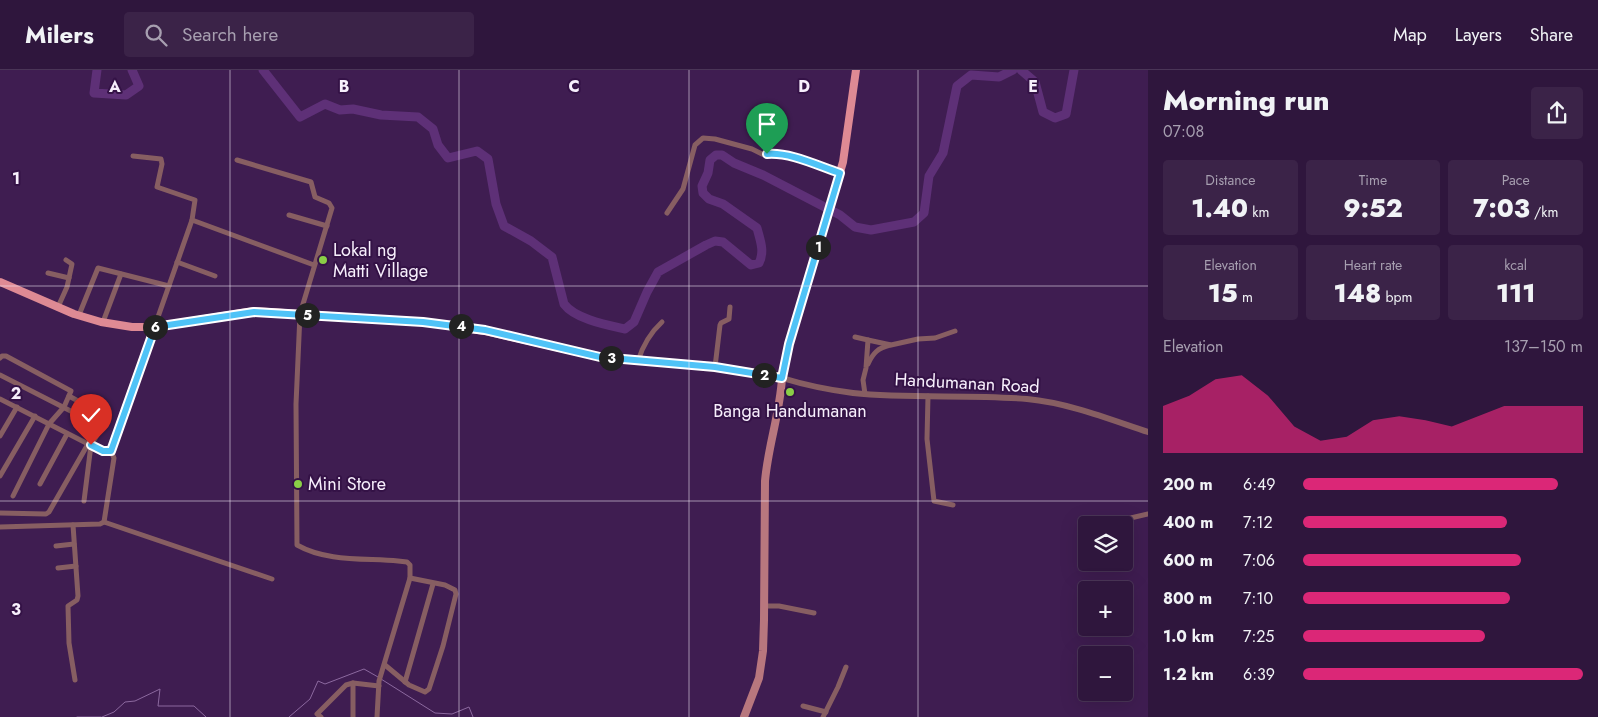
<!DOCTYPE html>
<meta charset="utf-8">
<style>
:root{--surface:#2f163d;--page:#3b2348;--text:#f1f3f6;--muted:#a79fb0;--line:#4a3557;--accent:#db2777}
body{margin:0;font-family:Jost,sans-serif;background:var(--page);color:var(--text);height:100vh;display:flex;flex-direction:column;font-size:19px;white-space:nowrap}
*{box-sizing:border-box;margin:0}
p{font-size:16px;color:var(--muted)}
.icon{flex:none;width:28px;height:28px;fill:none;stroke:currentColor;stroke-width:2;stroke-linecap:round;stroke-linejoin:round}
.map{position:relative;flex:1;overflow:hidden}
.sheet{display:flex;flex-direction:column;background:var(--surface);width:450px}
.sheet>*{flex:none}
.fabs{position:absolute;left:1078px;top:446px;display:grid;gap:10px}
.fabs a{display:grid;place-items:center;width:55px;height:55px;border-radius:5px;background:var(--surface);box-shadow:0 5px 20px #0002,0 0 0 1px var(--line);font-size:25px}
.pin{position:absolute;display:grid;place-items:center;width:42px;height:42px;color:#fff;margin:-51px -21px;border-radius:50% 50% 50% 0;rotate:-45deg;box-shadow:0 0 5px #0007}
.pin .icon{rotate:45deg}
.km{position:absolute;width:25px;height:25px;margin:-12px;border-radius:50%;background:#222;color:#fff;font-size:14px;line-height:25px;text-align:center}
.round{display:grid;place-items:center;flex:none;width:52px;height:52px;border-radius:5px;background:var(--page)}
.summary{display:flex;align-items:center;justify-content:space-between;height:85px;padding:0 15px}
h1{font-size:28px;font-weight:800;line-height:38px}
.metrics{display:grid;grid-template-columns:repeat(3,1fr);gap:8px;height:85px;padding:5px 15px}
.metrics div{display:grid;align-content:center;border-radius:5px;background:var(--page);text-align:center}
.metrics b{font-size:25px;font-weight:800}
.metrics small{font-size:14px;font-weight:400}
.metrics p{font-size:14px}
.chart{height:140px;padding:10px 15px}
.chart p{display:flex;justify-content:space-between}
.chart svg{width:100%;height:90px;margin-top:5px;fill:var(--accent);opacity:.7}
ul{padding:0 15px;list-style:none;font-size:16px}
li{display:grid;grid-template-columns:80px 60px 1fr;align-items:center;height:38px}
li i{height:12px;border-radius:6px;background:var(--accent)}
header{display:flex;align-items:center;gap:30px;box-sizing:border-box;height:70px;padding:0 25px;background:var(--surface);border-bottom:1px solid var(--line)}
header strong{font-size:24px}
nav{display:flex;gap:28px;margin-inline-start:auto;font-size:18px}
.search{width:350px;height:45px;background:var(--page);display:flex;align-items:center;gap:12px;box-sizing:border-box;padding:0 18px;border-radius:5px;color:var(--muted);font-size:19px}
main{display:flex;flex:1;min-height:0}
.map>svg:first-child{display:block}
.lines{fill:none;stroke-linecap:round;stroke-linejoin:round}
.stream{stroke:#8c699f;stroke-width:1}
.river{stroke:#5e3077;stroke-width:9}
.minor{stroke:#875e62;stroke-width:5}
.tertiary{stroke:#875e62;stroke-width:6}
.secondary{stroke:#b8777e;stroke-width:8}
.primary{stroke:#de8a94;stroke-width:8}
.route-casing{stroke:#fff;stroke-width:10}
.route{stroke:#4fc3f7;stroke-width:6}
.grid{fill:none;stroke:#f7effc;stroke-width:1;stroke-opacity:0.55}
.poi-dot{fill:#8ace47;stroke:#341246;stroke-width:2}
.labels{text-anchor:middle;stroke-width:4;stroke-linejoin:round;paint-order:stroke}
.poi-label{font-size:18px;fill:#f7effc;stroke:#341246;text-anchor:start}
.street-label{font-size:18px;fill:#f7effc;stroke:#341246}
.grid-label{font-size:16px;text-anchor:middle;font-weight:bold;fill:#f7effc;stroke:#341246;stroke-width:4;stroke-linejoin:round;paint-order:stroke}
</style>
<header>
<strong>Milers</strong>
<div class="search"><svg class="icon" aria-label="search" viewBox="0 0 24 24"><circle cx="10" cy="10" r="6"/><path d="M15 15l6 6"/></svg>Search here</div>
<nav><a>Map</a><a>Layers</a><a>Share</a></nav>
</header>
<main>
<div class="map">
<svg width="1148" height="647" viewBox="0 0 1148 647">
<rect width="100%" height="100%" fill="#3f1d51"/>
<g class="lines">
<g class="stream">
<polyline points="381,609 435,643 452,644 469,637 473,647"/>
<polyline points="77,647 101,647"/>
<polyline points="102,647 114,642 125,632 135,631 160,619 158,636 194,636 206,647"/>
<polyline points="289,647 310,629 318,611 325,614 364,599 378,607"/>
</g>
<g class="river">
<polyline points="97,0 94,23 126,25 139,16 132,0"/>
<path d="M263 0 300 47 325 34 340 40 353 39 381 45 418 47 433 59 438 75 448 88 477 81 488 89 496 134 504 156 531 171 552 187 564 234C575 249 607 255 625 259L634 252 647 222 658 202 706 175 715 171 723 172 751 195 759 193C765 181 760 170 757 158L723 134 709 129 703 123 702 116 708 103 710 90 716 85H722L734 93 763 105 840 145 855 157 871 160 914 152 924 143 929 106 943 83 957 16 971 5 999 7 1013 0"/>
<polyline points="1021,0 1035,12 1043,42 1055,48 1066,44 1074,0"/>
</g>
<g class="minor">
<path d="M237 90 311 112 315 127 329 133 332 138 300 244 296 334 297 475C327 492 365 488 398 491L407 492 410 495V508L379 611 377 647"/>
<polyline points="667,143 683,119 695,75 703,68 715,69 752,79 762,84 777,83 793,86 840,103"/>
<polyline points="289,145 327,156"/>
<polyline points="192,150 314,195"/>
<polyline points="177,192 215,206"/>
<polyline points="48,203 69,208"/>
<polyline points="58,237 67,217 72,194 66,190"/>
<polyline points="79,245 98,198 169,216"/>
<polyline points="103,252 121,204"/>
<polyline points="855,267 868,270"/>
<polyline points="0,288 2,286 6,286 71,321 64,337 49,354 13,426"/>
<path d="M638 291C643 275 650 263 662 252"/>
<path d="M868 294C873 283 878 278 890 275"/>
<polyline points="715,297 720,255 721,253 729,249 730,237"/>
<polyline points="0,305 102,357"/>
<polyline points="865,324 863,310 866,298 868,270 891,275 918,269 935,268 955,261"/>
<polyline points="69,326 105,346 102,357 91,375 84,431"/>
<polyline points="928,326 927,369 934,431 953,435"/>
<polyline points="0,329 96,378 103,381 111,381 192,150 195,130 157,117 162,94 161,89 133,86"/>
<polyline points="0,366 17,337"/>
<polyline points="0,406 35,346"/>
<polyline points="40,414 67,364"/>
<polyline points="0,443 46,444 49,442 88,374"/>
<polyline points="1122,450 1148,444"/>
<polyline points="104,452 114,388 111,381"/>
<polyline points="73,455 78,526 77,530 68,536 69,573 75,610"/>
<polyline points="0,457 100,454 104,452 272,509"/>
<polyline points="56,476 74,474"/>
<polyline points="58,498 76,496"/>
<polyline points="765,536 779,536 814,543"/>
<polyline points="385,595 409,615 425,622 429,619 443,576 456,524 455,520 445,515 410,508"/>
<polyline points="405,612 433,514"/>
<polyline points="803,636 826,642"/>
<polyline points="321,647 317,644 346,615 353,613 379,616"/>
<polyline points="353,647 353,613"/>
<polyline points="823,647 838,617 846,597"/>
</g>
<path class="tertiary" d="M782 308C805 315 829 320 853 323 911 329 969 324 1027 329 1069 333 1109 349 1148 362"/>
<path class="secondary" d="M744 647 759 608 763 581 764 550 765 411C768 376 780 343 782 308"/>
<polyline class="primary" points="0,212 74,244 101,252 132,257 155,257 254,241 423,252 485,261 600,287 715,297 782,308 789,274 843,92 856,0"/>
</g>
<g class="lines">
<g class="route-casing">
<path id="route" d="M91 375 103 381H111L155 257 254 242 423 252 485 260 600 287 715 297 782 308 789 274 840 103C818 96 791 82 767 84"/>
</g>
<use href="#route" class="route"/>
</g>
<path class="grid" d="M230 0V647M459 0V647M689 0V647M918 0V647M0 216H1148M0 431H1148"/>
<g class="poi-dot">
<circle cx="323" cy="190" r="5"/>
<circle cx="790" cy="322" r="5"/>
<circle cx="298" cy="414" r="5"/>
</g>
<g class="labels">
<g class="poi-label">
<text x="333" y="186">Lokal ng<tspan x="333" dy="21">Matti Village</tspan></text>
<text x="790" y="347" text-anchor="middle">Banga Handumanan</text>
<text x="308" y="420">Mini Store</text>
</g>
<g class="street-label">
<text transform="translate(967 313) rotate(3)" y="6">Handumanan Road</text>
</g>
</g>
<g class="grid-label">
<text x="115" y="22">A</text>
<text x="344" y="22">B</text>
<text x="574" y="22">C</text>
<text x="804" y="22">D</text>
<text x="1033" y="22">E</text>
<text x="16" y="114">1</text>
<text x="16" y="329">2</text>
<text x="16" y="545">3</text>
</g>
</svg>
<div class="fabs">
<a><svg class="icon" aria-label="layers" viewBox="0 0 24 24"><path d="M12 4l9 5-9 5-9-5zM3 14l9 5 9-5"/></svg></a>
<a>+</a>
<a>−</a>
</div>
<div class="pin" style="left:767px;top:84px;background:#1e9e55"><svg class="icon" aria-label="arrive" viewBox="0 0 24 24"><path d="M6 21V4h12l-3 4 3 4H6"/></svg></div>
<div class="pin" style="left:91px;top:375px;background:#d93025"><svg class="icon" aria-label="check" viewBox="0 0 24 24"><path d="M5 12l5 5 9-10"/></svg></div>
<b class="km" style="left:818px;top:177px">1</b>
<b class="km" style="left:764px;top:305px">2</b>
<b class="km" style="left:611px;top:288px">3</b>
<b class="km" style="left:461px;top:256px">4</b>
<b class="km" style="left:307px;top:245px">5</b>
<b class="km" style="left:155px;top:257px">6</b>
</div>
<section class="sheet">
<div class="summary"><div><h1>Morning run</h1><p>07:08</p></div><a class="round"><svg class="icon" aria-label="share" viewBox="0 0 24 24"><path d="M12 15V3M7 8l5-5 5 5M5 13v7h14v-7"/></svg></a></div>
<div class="metrics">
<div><p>Distance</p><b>1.40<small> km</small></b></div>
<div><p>Time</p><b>9:52</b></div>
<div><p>Pace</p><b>7:03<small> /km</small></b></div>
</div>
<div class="metrics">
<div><p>Elevation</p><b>15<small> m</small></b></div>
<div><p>Heart rate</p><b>148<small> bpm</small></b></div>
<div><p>kcal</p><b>111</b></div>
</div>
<div class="chart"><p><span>Elevation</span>137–150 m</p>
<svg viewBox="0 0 160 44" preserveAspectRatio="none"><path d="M0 44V21L10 16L20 8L30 6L40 16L50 31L60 38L70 36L80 28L90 26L100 28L110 31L120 26L130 21L140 21L150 21L160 21V44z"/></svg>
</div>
<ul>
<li><b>200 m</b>6:49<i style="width:91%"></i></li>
<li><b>400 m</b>7:12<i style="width:73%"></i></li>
<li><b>600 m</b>7:06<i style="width:78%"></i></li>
<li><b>800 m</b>7:10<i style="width:74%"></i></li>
<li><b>1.0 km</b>7:25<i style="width:65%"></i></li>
<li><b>1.2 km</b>6:39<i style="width:100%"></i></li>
</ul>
</section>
</main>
